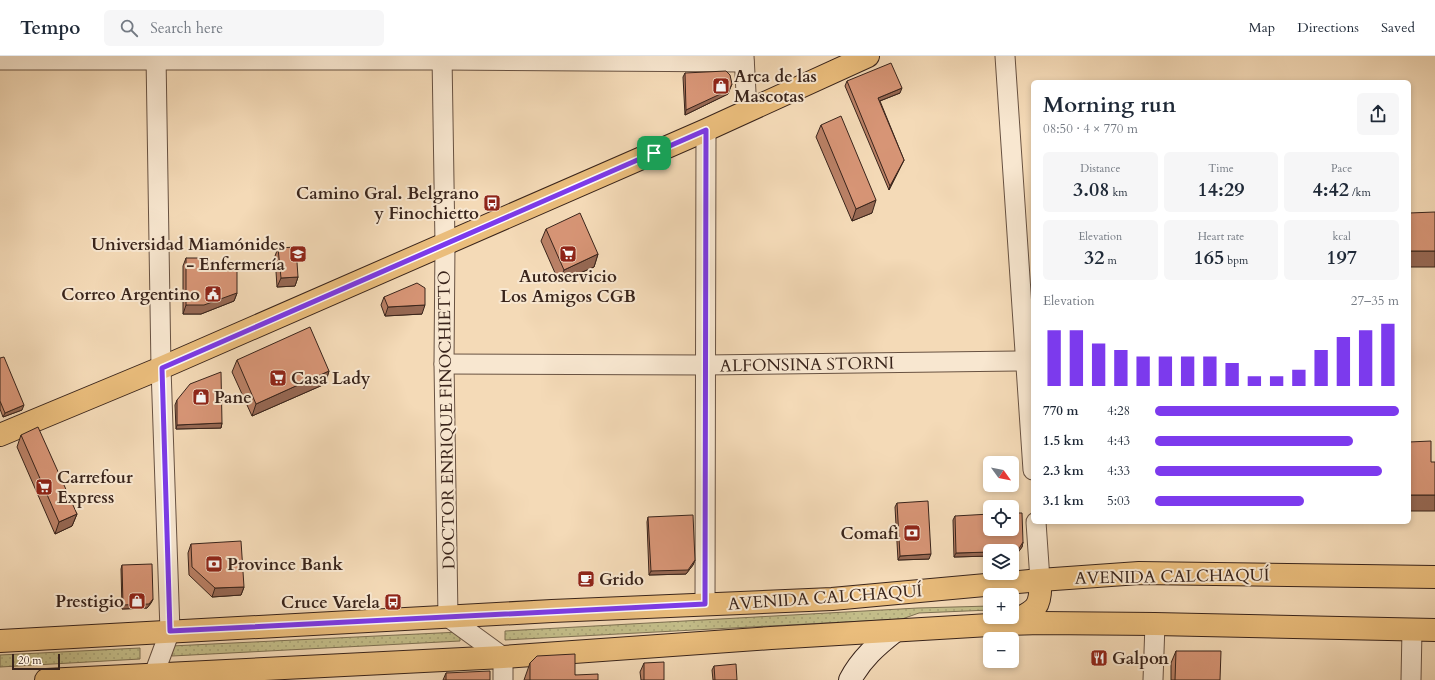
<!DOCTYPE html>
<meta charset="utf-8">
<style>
:root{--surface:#fff;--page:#f6f6f7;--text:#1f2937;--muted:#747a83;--line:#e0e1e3;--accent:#7c3aed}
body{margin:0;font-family:Cardo,serif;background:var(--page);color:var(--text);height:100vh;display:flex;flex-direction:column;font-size:15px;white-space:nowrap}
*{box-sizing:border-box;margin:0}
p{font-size:13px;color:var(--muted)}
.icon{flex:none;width:22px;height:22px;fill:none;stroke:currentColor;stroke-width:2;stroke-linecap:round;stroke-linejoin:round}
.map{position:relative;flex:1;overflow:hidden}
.sheet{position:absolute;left:1031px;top:24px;width:380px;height:444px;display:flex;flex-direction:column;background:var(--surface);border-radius:6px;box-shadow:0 2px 6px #0003}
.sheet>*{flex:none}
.needle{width:26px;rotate:123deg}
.controls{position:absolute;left:983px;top:400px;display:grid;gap:8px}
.controls a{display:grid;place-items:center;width:36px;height:36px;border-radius:6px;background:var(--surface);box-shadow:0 2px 6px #0003;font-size:20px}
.scale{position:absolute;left:12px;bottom:10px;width:48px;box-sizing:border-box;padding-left:4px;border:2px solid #39241b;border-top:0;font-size:11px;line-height:14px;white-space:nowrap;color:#39241b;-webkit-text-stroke:3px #f8e7d0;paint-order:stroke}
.pin{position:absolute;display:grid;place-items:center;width:34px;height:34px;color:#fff;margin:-17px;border-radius:8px;box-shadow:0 2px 6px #0006}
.round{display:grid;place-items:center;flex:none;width:42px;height:42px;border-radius:6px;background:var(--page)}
.headline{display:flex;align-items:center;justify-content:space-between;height:68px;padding:0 12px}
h1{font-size:22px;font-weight:700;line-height:30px}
.figures{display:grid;grid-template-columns:repeat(3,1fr);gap:6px;height:68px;padding:4px 12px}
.figures div{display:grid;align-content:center;border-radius:6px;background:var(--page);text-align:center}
.figures b{font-size:20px;font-weight:700}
.figures small{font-size:11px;font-weight:400}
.figures p{font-size:11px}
.chart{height:112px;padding:8px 12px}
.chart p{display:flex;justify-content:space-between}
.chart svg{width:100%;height:72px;margin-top:4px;stroke:var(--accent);stroke-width:6}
ul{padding:0 12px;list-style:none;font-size:13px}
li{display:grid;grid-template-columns:64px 48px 1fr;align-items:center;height:30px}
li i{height:10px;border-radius:5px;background:var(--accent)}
header{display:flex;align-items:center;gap:24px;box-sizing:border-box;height:56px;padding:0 20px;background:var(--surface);border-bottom:1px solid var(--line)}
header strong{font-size:19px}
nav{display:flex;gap:22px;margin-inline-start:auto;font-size:14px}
.search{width:280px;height:36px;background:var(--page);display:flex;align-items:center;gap:10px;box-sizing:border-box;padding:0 14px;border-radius:6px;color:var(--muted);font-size:15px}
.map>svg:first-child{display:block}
.garden{fill:url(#garden-dots);stroke:#7e7052}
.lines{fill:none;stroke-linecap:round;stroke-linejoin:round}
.street-casing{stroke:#685242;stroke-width:21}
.secondary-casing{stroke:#39241b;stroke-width:24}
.primary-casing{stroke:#39241b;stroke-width:24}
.street{stroke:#f8e7d0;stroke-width:19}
.secondary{stroke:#f8e7d0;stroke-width:22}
.primary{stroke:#eabd7c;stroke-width:22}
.wall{fill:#b98065;stroke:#39241b}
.shaded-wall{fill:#966853;stroke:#39241b}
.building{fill:#d79576;stroke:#39241b}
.route-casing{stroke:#fff;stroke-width:8}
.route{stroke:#7c3aed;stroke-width:5}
.labels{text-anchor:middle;stroke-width:4;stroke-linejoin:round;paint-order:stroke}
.poi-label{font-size:17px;font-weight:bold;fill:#39241b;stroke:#f8e7d0;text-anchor:start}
.street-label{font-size:17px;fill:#39241b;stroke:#f8e7d0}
</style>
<header>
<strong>Tempo</strong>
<div class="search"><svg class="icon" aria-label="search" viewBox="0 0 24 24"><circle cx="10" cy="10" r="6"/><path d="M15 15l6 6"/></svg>Search here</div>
<nav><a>Map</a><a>Directions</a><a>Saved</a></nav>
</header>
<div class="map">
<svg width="1435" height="624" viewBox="0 0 1435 624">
<defs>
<pattern id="garden-dots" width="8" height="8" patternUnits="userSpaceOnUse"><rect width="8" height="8" fill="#c3bd89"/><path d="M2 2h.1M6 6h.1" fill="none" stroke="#a8a276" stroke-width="1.8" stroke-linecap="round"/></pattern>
</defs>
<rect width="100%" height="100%" fill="#f4dab7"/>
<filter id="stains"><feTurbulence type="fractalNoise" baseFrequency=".005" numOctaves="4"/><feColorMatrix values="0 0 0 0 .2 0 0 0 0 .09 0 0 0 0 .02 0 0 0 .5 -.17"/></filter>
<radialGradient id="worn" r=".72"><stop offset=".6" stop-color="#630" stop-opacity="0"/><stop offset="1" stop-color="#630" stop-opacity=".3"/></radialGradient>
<g class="garden">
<polygon points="990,550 990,554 919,557 902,563 505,584 505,575 918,552"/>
<polygon points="460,576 460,585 172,600 171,590"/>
<polygon points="140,592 140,603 0,611 0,599"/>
</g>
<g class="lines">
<g class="street-casing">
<g id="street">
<polyline points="442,0 445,188 444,308 448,561 503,601 503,624"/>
<polyline points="744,0 747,55"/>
<polyline points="1005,0 1033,414"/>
<polyline points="0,4 442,4 744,6"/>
<polyline points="444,308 705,309 1026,305"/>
<polyline points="1036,466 1040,524"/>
<polyline points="705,548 706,74"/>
<polyline points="154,624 154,618 170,575 161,312 156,0"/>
<polyline points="1153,624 1155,568"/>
<polyline points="1411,624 1412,574"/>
</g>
</g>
<g class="secondary-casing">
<path id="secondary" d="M850 624C861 603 877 589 895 575"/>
</g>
<g class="primary-casing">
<g id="primary">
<polyline points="0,379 161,312 706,74 868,0"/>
<path d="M1009 567C1034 555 1042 554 1040 524"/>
<polyline points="0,585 552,555 832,543 1040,524 1139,517 1435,521"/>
<polyline points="46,624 503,601 771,582 1006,568 1041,567 1155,568 1435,574"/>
</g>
</g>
<use href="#street" class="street"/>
<use href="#secondary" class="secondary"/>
<use href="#primary" class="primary"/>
</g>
<g class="wall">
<polygon points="685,17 728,38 685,59 683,21"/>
<polygon points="847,25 900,37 880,45 904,104 889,134 845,30"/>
<polygon points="821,69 872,157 852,165 816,81"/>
<polygon points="546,173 598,198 594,211 559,226 541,185"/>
<polygon points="278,192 298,221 295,230 277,231 275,200"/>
<polygon points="186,202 204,209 237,237 234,245 201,258 183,258 183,210"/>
<polygon points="384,241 422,258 385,260 381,249"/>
<polygon points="0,302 22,354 3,361 0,353"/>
<polygon points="237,304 329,315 325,328 252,360 232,316"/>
<polygon points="177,344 222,367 221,372 176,373 175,349"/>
<polygon points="21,379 77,458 72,470 55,478 17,391"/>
<polygon points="897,447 929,503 898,504 895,451"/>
<polygon points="955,460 1023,486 1022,491 1016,499 1012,499 1012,495 990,495 990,500 954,501 953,464"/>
<polygon points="648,461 695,504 693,509 686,518 649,519 647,466"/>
<polygon points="191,488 244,531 241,539 212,541 189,519 188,497"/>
<polygon points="122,509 153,543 151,547 147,552 122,553 121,513"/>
<polygon points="1176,595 1220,624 1171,624 1171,607"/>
<polygon points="530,607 575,619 598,624 524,624"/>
<polygon points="644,607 664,624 641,624 640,616"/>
<polygon points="714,610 737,624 713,624 712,614"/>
<polygon points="446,617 490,624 443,624"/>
</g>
<g class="shaded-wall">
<polygon points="732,28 728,38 685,59 686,54"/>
<polygon points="902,32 900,37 877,46 878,42"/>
<polygon points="904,104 889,134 890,130"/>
<polygon points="876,144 872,157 852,165 856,153"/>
<rect x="1409" y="195" width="26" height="16"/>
<polygon points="598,198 594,211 559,226 564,214"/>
<polygon points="298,221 295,230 277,231 281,222"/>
<polygon points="237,237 234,245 201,258 183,258 186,249"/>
<polygon points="425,249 422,258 385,260 388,251"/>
<polygon points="329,315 325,328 252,360 256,348"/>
<polygon points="24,349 22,354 3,361 5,357"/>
<polygon points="222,367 221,372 176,373 177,369"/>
<rect x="1409" y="439" width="26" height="16"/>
<polygon points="77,458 72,470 55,478 59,466"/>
<polygon points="1023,486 1022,491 1016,499 1012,499 1012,495 1005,495"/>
<polygon points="990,496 990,500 954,501 956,497"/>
<polygon points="931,498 929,503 898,504 900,500"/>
<polygon points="695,504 693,509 686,518 649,519 651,515"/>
<polygon points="244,531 241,539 212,541 215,532"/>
<polygon points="153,543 151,547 147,552 122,553 123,549"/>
</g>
<g class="building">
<polygon points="891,7 902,32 878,42 904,104 890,130 847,25"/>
<polygon points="726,15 730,19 732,28 729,34 686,54 685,17"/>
<polygon points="841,60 876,144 856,153 821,69"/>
<polygon points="1435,156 1435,195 1409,195 1409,157"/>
<polygon points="580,157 598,198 564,214 546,173"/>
<polygon points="296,191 298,221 281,222 278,192"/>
<polygon points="186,202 204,202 204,209 237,208 237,237 204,249 186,249"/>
<polygon points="417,227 425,232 425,249 388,251 384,241"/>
<polygon points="310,271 329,315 256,348 237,304"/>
<polygon points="4,301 24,349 5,357 0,345 0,302"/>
<polygon points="221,316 222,367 177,369 177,344 190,328"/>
<polygon points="38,371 77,458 59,466 21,379"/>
<polygon points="1431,385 1431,406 1435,406 1435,439 1409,439 1409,386"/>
<polygon points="928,445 931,498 900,500 897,447"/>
<polygon points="1012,457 1022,457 1023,486 1018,494 990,495 990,496 956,497 955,460 990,458 990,473 1012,473"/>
<polygon points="693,459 695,504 688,514 651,515 648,461"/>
<polygon points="241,485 244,531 215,532 192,511 191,488"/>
<polygon points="152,508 153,543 149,548 123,549 122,509"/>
<polygon points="1176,595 1221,595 1220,624 1175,624"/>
<polygon points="575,598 575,619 598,618 598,624 530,624 530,607 537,600"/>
<polygon points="664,606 664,624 644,624 644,607"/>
<polygon points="736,608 737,624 715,624 714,610"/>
<polygon points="490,615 490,624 446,624 446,617"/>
</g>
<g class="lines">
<g class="route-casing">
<polygon id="route" points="706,74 705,548 170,575 162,312"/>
</g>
<use href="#route" class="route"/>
</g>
<defs>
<g id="shop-square" transform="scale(0.9)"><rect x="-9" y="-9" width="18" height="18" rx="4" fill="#8f2418" stroke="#f8e7d0"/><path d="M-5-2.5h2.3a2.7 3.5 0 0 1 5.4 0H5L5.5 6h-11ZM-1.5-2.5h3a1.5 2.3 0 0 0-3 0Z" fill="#fff"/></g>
<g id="bus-square" transform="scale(0.9)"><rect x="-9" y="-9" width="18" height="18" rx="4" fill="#8f2418" stroke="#f8e7d0"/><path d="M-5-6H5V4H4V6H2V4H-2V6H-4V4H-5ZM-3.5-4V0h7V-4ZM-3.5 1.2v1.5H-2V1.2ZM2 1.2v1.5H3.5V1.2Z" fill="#fff"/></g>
<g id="university-square" transform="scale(0.9)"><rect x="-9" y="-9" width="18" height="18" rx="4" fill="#8f2418" stroke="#f8e7d0"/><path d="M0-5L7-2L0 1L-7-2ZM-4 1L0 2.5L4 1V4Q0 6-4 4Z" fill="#fff"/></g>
<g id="supermarket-square" transform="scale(0.9)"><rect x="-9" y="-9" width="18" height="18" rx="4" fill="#8f2418" stroke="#f8e7d0"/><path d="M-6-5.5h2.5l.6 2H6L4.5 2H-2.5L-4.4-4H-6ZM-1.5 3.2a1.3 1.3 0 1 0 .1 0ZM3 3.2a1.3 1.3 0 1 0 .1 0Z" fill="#fff"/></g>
<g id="civic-square" transform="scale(0.9)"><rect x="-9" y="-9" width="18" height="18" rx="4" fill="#8f2418" stroke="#f8e7d0"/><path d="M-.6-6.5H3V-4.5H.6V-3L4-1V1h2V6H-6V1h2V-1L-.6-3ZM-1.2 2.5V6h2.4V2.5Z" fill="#fff"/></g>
<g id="bank-square" transform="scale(0.9)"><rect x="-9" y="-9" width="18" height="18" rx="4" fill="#8f2418" stroke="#f8e7d0"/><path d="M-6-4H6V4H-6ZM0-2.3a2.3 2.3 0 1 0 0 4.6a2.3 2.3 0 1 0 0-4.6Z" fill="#fff"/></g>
<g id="cafe-square" transform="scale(0.9)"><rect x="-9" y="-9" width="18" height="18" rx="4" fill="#8f2418" stroke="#f8e7d0"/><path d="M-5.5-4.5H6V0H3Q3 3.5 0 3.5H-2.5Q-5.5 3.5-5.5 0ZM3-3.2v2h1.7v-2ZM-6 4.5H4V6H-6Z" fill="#fff"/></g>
<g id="restaurant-square" transform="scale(0.9)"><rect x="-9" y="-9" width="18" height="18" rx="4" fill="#8f2418" stroke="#f8e7d0"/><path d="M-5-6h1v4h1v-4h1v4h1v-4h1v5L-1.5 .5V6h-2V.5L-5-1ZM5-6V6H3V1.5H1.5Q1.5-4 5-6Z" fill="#fff"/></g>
</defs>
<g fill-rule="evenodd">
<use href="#shop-square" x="721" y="30"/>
<use href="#bus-square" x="492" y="147"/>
<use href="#university-square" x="298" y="198"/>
<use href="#supermarket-square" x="568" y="198"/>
<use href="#civic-square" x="213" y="238"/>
<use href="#supermarket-square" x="278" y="322"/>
<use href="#shop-square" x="201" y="341"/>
<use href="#supermarket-square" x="44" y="431"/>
<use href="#bank-square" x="912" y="477"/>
<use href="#bank-square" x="214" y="508"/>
<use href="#cafe-square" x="586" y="523"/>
<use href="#shop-square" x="137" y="545"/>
<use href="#bus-square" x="393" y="546"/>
<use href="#restaurant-square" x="1099" y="602"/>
</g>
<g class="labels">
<g class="poi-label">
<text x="734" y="26">Arca de las<tspan x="734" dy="20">Mascotas</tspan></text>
<text x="479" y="143" text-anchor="end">Camino Gral. Belgrano<tspan x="479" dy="20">y Finochietto</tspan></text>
<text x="285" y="194" text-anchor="end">Universidad Miamónides<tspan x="285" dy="20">- Enfermería</tspan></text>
<text x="568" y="226" text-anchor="middle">Autoservicio<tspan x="568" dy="20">Los Amigos CGB</tspan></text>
<text x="200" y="244" text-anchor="end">Correo Argentino</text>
<text x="291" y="328">Casa Lady</text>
<text x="214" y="347">Pane</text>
<text x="57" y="427">Carrefour<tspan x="57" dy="20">Express</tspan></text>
<text x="899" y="483" text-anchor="end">Comafi</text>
<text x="227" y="514">Province Bank</text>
<text x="599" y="529">Grido</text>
<text x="124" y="551" text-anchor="end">Prestigio</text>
<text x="380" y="552" text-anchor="end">Cruce Varela</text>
<text x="1112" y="608">Galpon</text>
</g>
<g class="street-label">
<text transform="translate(807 308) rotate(-1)" y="6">ALFONSINA STORNI</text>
<text transform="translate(446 364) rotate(-91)" y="6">DOCTOR ENRIQUE FINOCHIETTO</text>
<text transform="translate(1172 520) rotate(-1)" y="6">AVENIDA CALCHAQUÍ</text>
<text transform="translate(825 541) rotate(-4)" y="6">AVENIDA CALCHAQUÍ</text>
</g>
</g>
<rect width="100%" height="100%" filter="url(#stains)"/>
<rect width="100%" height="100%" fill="url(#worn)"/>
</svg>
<div class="controls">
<a><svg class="needle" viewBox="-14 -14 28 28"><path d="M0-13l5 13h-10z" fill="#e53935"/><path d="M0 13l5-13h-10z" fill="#747a83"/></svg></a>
<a><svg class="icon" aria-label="locate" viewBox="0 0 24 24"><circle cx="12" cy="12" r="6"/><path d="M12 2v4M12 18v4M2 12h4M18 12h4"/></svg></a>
<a><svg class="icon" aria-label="layers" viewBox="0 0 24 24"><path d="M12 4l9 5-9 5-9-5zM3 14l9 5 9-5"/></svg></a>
<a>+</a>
<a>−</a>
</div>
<div class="scale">20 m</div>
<div class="pin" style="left:654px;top:97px;background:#1e9e55"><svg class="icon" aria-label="arrive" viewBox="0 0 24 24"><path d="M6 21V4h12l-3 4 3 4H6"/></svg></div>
<section class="sheet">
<div class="headline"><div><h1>Morning run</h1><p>08:50 · 4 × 770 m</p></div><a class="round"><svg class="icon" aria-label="share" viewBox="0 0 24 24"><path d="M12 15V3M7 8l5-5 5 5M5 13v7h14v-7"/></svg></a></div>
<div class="figures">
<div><p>Distance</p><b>3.08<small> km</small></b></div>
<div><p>Time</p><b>14:29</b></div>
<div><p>Pace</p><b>4:42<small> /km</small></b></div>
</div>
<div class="figures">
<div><p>Elevation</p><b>32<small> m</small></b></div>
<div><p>Heart rate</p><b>165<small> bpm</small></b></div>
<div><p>kcal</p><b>197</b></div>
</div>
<div class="chart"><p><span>Elevation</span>27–35 m</p>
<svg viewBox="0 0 160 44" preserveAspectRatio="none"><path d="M5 44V10M15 44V10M25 44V18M35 44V22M45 44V26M55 44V26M65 44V26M75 44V26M85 44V30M95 44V38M105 44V38M115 44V34M125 44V22M135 44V14M145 44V10M155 44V6"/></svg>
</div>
<ul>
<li><b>770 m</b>4:28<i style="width:100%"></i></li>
<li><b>1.5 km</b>4:43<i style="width:81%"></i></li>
<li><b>2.3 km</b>4:33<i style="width:93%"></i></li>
<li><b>3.1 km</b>5:03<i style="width:61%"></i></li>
</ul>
</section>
</div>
